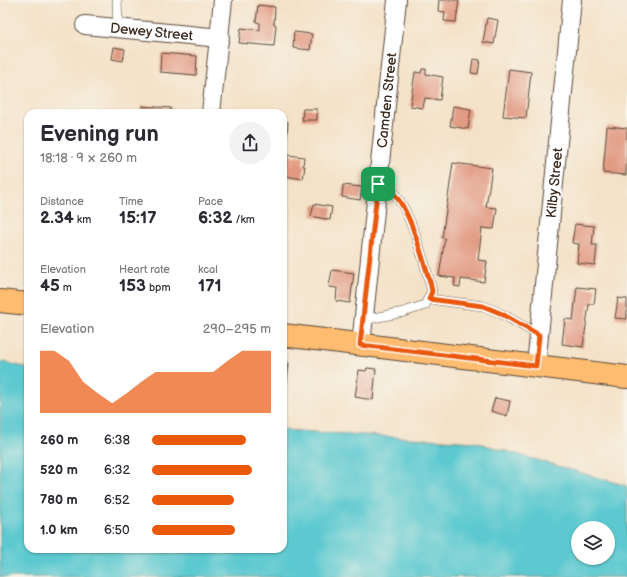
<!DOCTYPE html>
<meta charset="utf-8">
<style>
:root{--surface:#fff;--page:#f2f2f3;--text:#2b2b33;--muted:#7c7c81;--accent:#ea580c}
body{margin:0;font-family:"Balsamiq Sans",sans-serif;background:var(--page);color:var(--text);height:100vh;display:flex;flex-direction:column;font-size:15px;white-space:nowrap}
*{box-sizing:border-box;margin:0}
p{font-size:13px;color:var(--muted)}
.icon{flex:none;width:22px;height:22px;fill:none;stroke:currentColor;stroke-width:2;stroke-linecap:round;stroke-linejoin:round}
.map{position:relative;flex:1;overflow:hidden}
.drawer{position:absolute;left:24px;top:109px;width:263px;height:444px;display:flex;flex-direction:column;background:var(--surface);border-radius:12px;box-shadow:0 1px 3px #0004}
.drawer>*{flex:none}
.tools{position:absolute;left:571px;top:521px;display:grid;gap:8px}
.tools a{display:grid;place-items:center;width:44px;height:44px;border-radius:50%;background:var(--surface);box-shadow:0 1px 3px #0004;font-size:20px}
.pin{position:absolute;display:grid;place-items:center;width:34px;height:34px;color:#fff;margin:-17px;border-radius:8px;box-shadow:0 2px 6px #0006}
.round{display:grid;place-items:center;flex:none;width:42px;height:42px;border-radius:21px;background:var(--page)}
.headline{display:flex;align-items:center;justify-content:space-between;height:68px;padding:0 16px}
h1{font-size:22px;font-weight:700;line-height:30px}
.figures{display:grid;grid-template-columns:repeat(3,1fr);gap:6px;height:68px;padding:4px 16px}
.figures div{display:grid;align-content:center}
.figures b{font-size:17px;font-weight:700}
.figures small{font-size:11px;font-weight:400}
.figures p{font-size:11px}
.chart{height:112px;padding:8px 16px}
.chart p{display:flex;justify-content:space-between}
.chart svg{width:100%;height:72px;margin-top:4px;fill:var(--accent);opacity:.7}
ul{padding:0 16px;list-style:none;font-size:13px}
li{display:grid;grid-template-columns:64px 48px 1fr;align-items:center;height:30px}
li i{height:10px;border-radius:5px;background:var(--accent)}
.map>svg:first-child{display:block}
.water{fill:#5cc9d0;stroke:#4c7a77;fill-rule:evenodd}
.building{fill:#e29a82}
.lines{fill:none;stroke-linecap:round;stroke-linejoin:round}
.lane-casing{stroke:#574638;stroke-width:10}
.street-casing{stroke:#574638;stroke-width:20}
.primary-casing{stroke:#574638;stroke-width:24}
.lane{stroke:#fff;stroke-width:9}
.street{stroke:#fff;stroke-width:18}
.primary{stroke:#fdbc6f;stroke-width:22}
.route-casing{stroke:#fff;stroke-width:8}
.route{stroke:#ea580c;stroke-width:5}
.labels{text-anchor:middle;stroke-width:4;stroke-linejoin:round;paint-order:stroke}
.street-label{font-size:14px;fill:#3b2a1e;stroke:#f7f3e8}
</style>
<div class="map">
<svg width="627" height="577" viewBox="0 0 627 577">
<rect width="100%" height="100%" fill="#f7f3e8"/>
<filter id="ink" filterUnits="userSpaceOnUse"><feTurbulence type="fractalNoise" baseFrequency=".025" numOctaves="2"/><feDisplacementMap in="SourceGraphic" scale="8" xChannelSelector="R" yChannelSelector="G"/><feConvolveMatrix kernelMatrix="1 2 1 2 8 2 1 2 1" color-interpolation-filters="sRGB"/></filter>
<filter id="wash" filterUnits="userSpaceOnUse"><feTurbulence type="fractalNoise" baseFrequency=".012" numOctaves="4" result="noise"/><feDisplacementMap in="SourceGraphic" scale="16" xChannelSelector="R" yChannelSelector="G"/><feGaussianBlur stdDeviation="0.9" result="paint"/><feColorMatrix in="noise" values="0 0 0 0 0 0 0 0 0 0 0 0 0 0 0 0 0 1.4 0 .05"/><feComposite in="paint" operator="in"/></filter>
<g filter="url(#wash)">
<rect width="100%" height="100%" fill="#f4e2c8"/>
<path class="water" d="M0 361 28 368V549H283V430L475 442 627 486V577H0ZM578 528H608V558H578Z"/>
<g id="blocks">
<g class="building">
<polygon points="439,0 459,0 456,22 444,21 445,12 438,11"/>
<polygon points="258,5 275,7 274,24 276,25 274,46 239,43 241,28 260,30 260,23 256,22"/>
<polygon points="487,18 498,20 494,44 483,42"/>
<polygon points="294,32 312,34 310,50 293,48"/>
<polygon points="114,47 125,49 123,61 112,59"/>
<polygon points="161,53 197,56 196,75 160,72"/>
<polygon points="473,59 480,60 478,74 471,73"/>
<polygon points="422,69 426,69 426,74 443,77 440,100 425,98 423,108 410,106 415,72 421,73"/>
<polygon points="509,69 531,72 526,118 503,116"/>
<polygon points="142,106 171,108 170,113 142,113"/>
<polygon points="453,106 471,109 468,129 450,126"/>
<polygon points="303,109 317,109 317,120 302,120"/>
<polygon points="283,122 288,122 287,136 283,135"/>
<polygon points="607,126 627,128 626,175 603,173"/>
<polygon points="288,155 304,157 303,166 305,166 303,179 284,176"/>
<polygon points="453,163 492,168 486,207 497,208 494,229 482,228 478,260 487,261 484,282 461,279 460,287 454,286 455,278 439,276 445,238 442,238"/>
<polygon points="343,185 362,187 360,200 342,197"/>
<polygon points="314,204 332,207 330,220 311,216"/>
<polygon points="575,224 594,226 592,245 597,245 595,265 577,263 579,244 572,243"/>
<polygon points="332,270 354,273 350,303 336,301 337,288 329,287"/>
<polygon points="577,287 596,289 594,304 589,304 583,347 562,344 565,319 573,320"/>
<polygon points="618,298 627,299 627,319 615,318"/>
<polygon points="283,363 289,363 285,399 283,399"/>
<polygon points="367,368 376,369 373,400 355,397 359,370 366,371"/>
<polygon points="495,398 510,401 507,416 491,411"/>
</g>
</g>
</g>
<g filter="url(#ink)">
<use href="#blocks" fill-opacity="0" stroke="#574638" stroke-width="1"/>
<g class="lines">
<g class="lane-casing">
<g id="lane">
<polyline points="117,0 118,28"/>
<polyline points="429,299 483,306 500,313 539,335"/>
<path d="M363 320 404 312 425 305 432 291C426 268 409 205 391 190 387 186 383 185 378 184"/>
</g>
</g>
<g class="street-casing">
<g id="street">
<path id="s1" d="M85 25 220 38"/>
<polyline points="211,113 223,0"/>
<path id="s2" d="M361 345 397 0"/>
<path id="s3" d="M536 366 572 0"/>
</g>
</g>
<g class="primary-casing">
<g id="primary">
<polyline points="0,301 28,304"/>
<polyline points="283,335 627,377"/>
</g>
</g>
<use href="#lane" class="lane"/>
<use href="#street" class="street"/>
<use href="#primary" class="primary"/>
</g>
</g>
<g class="lines" filter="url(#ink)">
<g class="route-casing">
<path id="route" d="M378 184C406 187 422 258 430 282L432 291 429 299 483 306 500 313 539 335 536 366 360 345Z"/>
</g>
<use href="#route" class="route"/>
</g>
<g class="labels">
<g class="street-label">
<text dy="5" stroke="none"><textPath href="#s1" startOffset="67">Dewey Street</textPath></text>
<text dy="5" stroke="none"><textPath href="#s2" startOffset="246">Camden Street</textPath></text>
<text dy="5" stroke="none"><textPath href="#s3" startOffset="184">Kilby Street</textPath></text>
</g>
</g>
</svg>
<div class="tools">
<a><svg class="icon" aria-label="layers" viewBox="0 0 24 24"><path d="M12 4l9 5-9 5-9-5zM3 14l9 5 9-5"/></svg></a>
</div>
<div class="pin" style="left:378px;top:184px;background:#1e9e55"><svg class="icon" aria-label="arrive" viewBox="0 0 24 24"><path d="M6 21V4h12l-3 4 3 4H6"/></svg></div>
<section class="drawer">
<div class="headline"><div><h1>Evening run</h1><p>18:18 · 9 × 260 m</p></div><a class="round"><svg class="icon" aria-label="share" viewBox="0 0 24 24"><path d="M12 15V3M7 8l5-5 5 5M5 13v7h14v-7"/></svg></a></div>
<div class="figures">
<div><p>Distance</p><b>2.34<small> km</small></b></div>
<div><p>Time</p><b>15:17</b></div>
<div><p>Pace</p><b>6:32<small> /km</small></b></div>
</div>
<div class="figures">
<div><p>Elevation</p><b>45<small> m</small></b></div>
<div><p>Heart rate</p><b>153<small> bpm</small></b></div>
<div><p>kcal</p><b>171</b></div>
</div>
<div class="chart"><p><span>Elevation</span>290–295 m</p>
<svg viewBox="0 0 160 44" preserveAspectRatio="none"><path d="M0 44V6L10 6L20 12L30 25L40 32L50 38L60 32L70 25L80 19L90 19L100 19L110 19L120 19L130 12L140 6L150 6L160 6V44z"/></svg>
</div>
<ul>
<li><b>260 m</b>6:38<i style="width:79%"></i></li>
<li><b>520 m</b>6:32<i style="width:84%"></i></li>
<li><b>780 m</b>6:52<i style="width:69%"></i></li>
<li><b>1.0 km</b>6:50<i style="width:70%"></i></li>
</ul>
</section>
</div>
